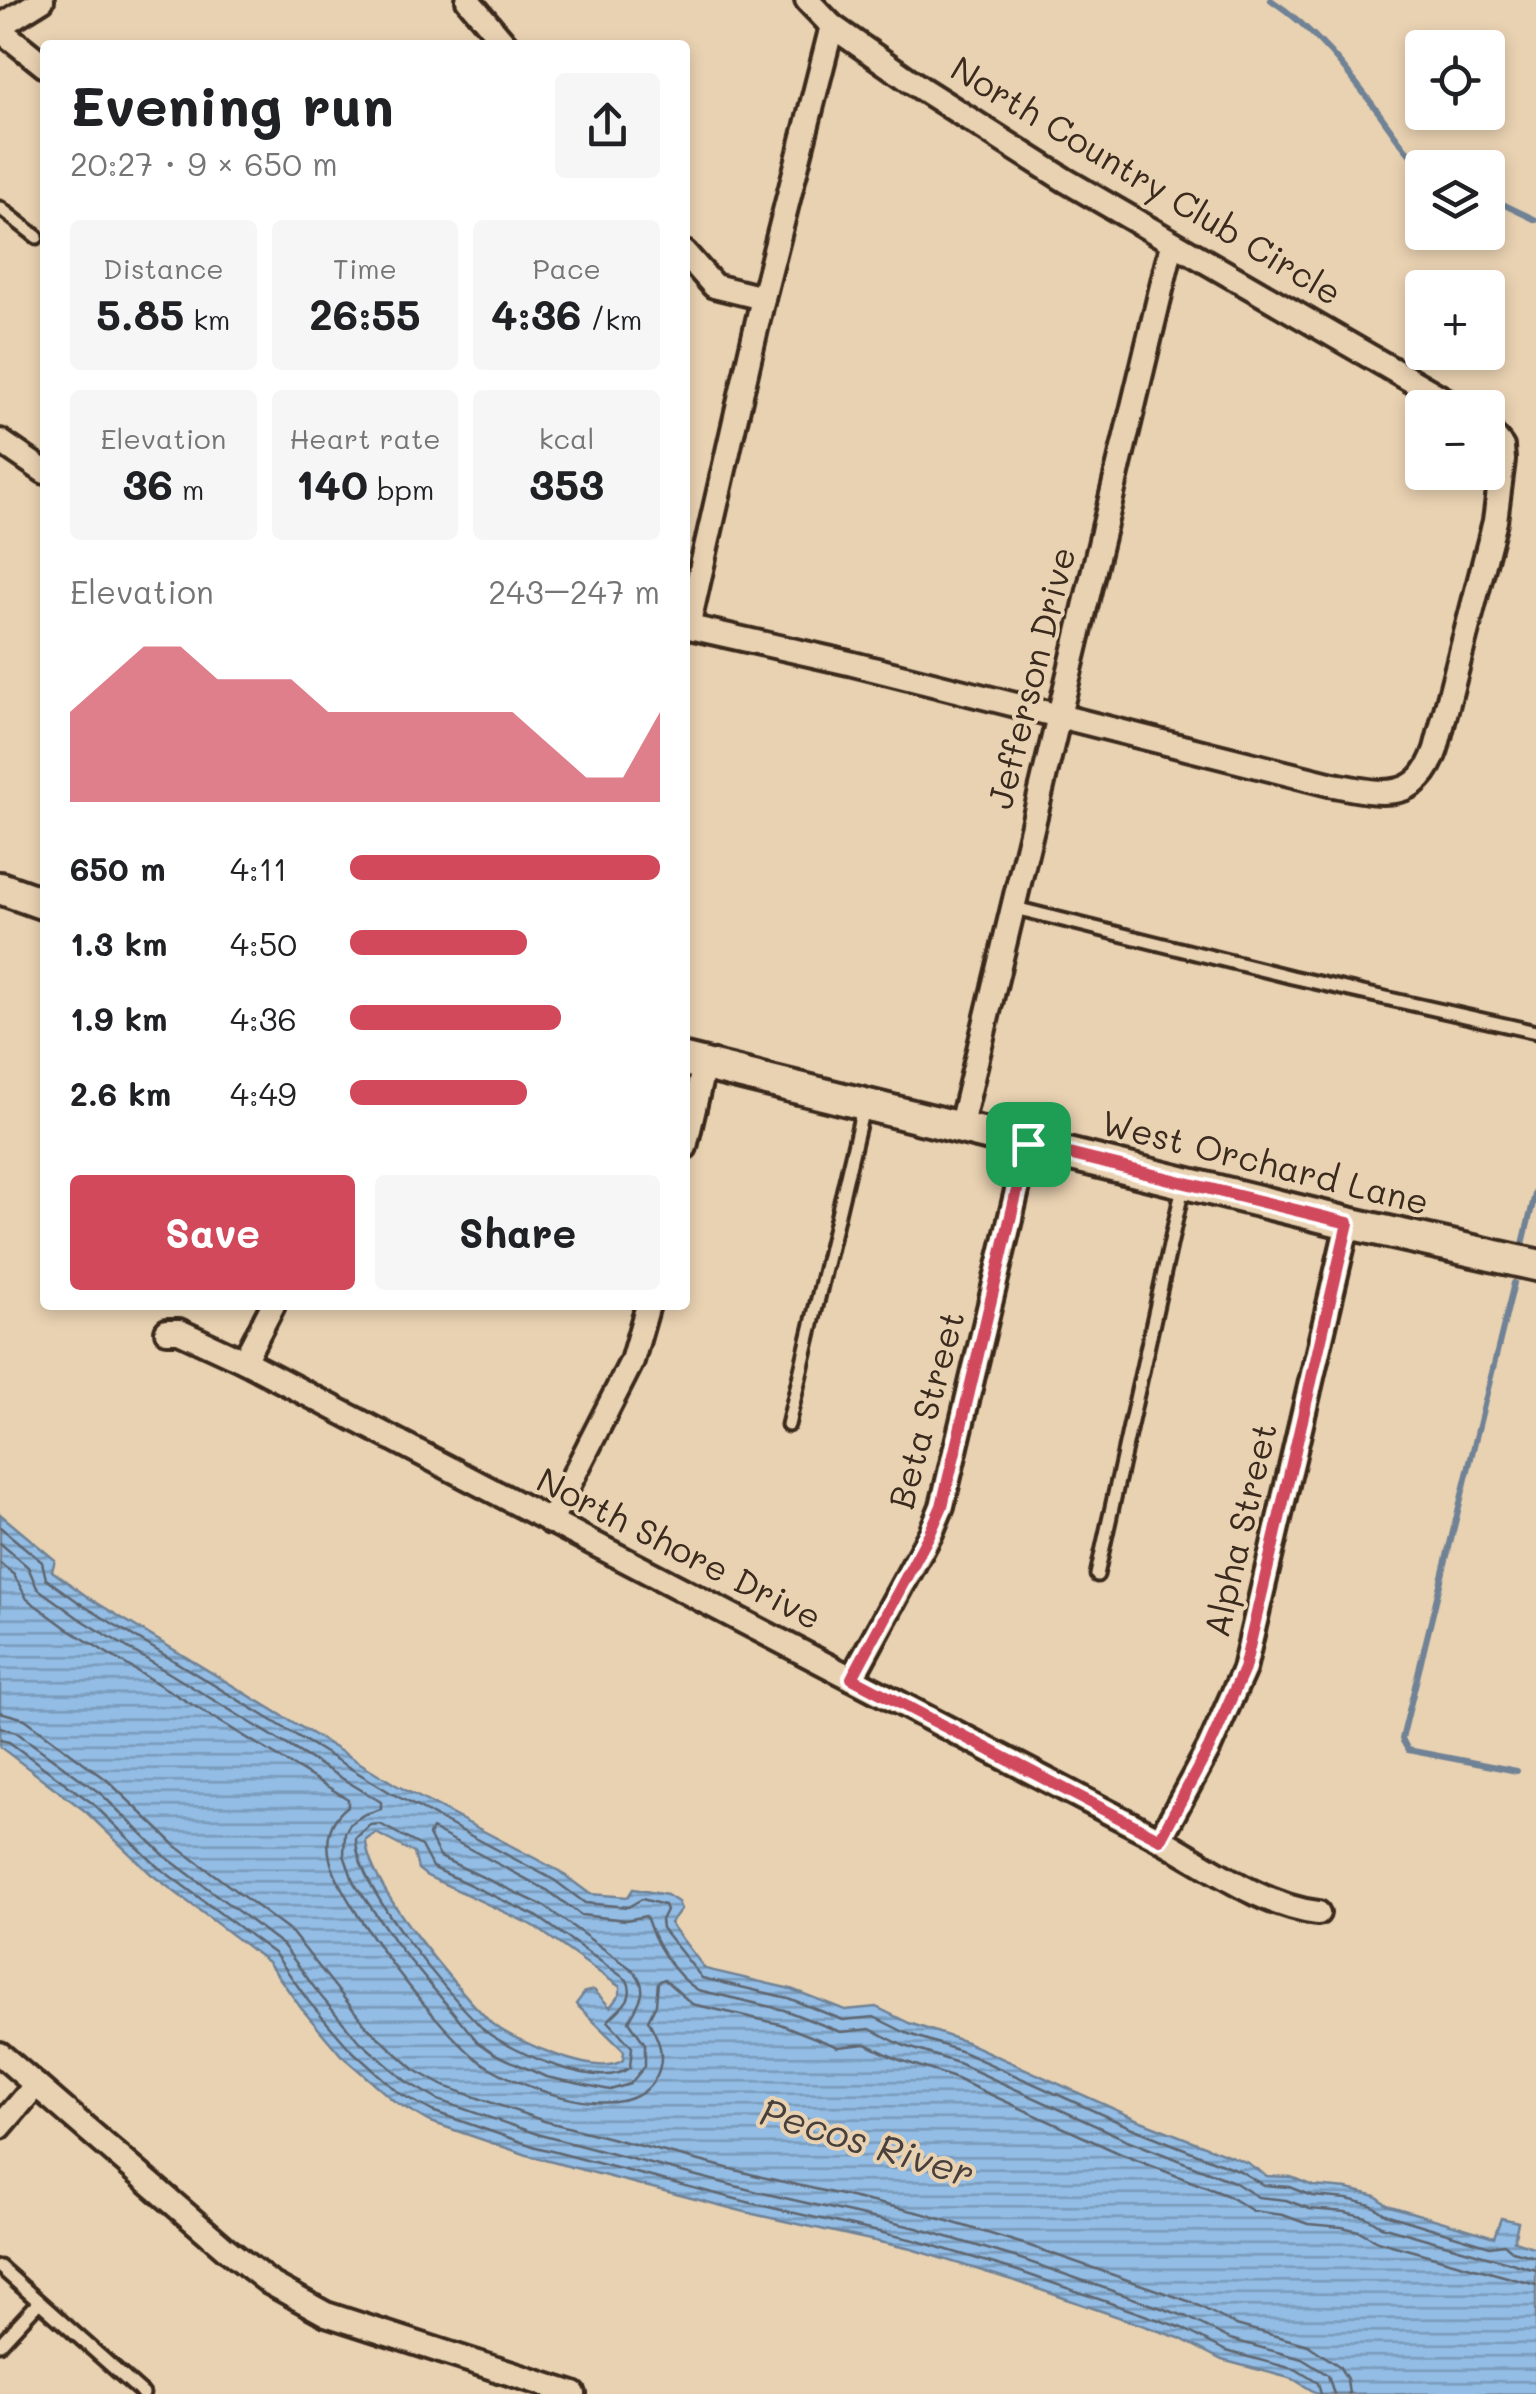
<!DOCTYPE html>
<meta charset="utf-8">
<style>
:root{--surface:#fff;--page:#f6f6f6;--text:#202124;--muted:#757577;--accent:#d1495b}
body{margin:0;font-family:Mali,sans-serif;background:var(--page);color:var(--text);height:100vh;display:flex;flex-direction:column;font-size:38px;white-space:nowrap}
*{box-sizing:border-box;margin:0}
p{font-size:32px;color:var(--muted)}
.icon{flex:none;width:55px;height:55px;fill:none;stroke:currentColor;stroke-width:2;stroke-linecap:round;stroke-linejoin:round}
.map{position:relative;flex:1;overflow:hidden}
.panel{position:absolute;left:40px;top:40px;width:650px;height:1270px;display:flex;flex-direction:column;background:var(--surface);border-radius:10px;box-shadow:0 5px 15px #0003}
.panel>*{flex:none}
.tools{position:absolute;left:1405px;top:30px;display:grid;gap:20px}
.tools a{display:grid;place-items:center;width:100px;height:100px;border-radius:10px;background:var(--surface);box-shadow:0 5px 15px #0003;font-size:50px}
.pin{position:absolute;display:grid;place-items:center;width:85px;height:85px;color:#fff;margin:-42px;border-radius:20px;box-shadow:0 5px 15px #0006}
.round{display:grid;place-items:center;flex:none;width:105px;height:105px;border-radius:10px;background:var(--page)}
.headline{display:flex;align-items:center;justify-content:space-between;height:170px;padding:0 30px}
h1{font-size:55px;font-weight:700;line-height:75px}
.figures{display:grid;grid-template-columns:repeat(3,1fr);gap:15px;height:170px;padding:10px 30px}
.figures div{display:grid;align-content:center;border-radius:10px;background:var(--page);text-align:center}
.figures b{font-size:42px;font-weight:700}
.figures small{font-size:28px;font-weight:400}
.figures p{font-size:28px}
.chart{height:280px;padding:20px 30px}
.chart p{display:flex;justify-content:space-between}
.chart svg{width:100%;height:180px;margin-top:10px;fill:var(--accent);opacity:.7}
.action{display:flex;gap:20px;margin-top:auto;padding:20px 30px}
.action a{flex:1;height:115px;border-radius:10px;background:var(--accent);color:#fff;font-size:40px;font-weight:700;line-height:115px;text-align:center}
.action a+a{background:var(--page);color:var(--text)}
ul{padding:0 30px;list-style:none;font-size:32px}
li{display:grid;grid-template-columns:160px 120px 1fr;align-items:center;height:75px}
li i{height:25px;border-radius:12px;background:var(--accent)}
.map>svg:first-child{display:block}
.water{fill:url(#water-rules);stroke:#708295;stroke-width:2.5;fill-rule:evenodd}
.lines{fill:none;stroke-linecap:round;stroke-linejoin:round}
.shore{stroke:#5e656e;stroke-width:2.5}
.stream{stroke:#708295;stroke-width:6}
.lane-casing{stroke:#3b2a1e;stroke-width:19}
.street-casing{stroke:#3b2a1e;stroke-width:30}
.secondary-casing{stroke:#3b2a1e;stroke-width:38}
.lane{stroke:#e9d2b2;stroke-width:11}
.street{stroke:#e9d2b2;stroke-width:22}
.secondary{stroke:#e9d2b2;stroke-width:30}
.route-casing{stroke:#fff;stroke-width:20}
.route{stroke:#d1495b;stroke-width:12}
.labels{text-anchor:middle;stroke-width:8;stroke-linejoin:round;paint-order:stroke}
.street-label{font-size:35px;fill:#3b2a1e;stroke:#e9d2b2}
.water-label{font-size:38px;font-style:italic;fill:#48403c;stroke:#e9d2b2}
</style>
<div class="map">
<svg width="1536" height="2394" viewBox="0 0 1536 2394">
<defs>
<pattern id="water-rules" width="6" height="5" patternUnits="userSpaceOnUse" patternTransform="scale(2.5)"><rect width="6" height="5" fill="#93bde5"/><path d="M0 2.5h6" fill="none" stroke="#799ab9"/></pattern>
</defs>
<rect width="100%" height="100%" fill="#e9d2b2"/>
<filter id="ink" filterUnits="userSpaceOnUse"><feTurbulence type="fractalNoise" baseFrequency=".01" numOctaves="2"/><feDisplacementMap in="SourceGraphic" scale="20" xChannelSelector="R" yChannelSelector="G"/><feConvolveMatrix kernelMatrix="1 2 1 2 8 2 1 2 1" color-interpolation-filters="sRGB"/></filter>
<g filter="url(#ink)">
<path class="water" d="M0 1514 55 1560 52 1571 89 1598 396 1785 559 1871 590 1894 628 1897 633 1889 667 1895 678 1902 681 1909 670 1923 705 1969 791 1989 845 2010 876 2007 909 2023 966 2042 1136 2119 1246 2162 1267 2176 1291 2177 1313 2186 1348 2189 1376 2196 1387 2205 1494 2237 1501 2218 1518 2222 1514 2241 1536 2248V2394H1318L1293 2379 1222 2360 1179 2338 1015 2281 911 2249 753 2214 533 2157 428 2121 394 2101 341 2055 301 2008 268 1962 151 1874 85 1811 0 1747ZM376 1833 414 1853 418 1869 427 1876 534 1926 620 1987V1994L610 2007 594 1990 585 1992 576 2004 624 2051 623 2060C600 2079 515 2041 492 2024 458 1989 367 1886 366 1840Z"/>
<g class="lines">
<g class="shore">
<polyline points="0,1527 42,1562 46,1579 84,1606 391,1793 554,1880 585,1903 628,1907 642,1899 664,1905 666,1910 661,1920 662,1928 702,1978 788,1998 843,2020 874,2017 906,2033 963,2052 1132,2128 1240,2171 1263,2185 1289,2187 1312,2196 1347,2199 1371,2205 1385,2214 1490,2246 1504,2244 1512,2251 1536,2257"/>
<path d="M0 1543 28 1567 37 1588 77 1617 381 1802V1809L363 1815 350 1824 345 1833 344 1855 354 1883 398 1946 478 2042 495 2054 546 2077 610 2090 630 2084 645 2066V2044L629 2021C639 2002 651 1990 633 1970L544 1906 440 1857 429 1835 432 1829 547 1890 581 1915 626 1920 646 1916C654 1941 673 1975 698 1990L784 2010 841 2032 870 2029 902 2045 958 2063 1127 2140 1234 2182 1258 2197 1286 2200 1310 2209 1345 2212 1366 2217 1381 2226 1536 2270"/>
<path d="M0 1563 14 1575 27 1599 69 1630 348 1799V1806C331 1819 325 1837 330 1859 339 1904 445 2039 484 2064 521 2088 629 2130 656 2077 667 2056 658 2038 648 2020L656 2004 658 1982 664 1979 692 2004 780 2024 838 2047 866 2044 897 2059 952 2077 1121 2154 1226 2195 1253 2211 1283 2215 1308 2224 1342 2227 1359 2231 1377 2241 1536 2285"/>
<polyline points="0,1712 25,1719 107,1780 176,1846 292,1933 368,2028 415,2070 444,2086 544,2121 762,2177 921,2213 1027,2245 1191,2302 1236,2325 1308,2345 1339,2366 1347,2379 1349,2394"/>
<polyline points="0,1727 16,1732 100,1793 166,1857 283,1945 319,1994 357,2039 407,2082 438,2100 540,2135 758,2192 917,2228 1021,2259 1187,2317 1230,2339 1302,2359 1328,2375 1334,2394"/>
<polyline points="0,1740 9,1742 92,1803 158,1867 275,1954 309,2002 349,2048 399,2093 432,2111 536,2147 755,2204 914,2240 1018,2271 1182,2328 1226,2351 1297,2370 1318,2383 1321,2394"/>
<path d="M380 1824 421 1846 432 1867 538 1917 627 1980C637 2000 618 2009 608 2021L632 2047 630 2067C601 2092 513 2052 485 2031 449 1994 355 1888 356 1838L370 1825Z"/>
</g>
<g class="stream">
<path d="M1271 0C1314 28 1348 72 1379 113 1393 132 1406 153 1424 168"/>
<polyline points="1488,197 1536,220"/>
<polyline points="1523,1244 1536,1190"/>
<polyline points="1514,1283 1402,1739 1408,1750 1517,1771"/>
</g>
<g class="lane-casing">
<g id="lane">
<polyline points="0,208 37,237"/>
<polyline points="1011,907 1292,977 1536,1032"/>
<polyline points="788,1425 864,1104"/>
<polyline points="1097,1575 1183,1187"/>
<polyline points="0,2267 143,2394"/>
<polyline points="0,2344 39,2302"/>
</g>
</g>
<g class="street-casing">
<g id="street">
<polyline points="468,0 506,45"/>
<polyline points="807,0 832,26 922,89 1065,180 1459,408"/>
<polyline points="0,26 42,0"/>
<polyline points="0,30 45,66"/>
<polyline points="685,253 714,286 763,298"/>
<polyline points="0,441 45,472"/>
<path d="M685 626 849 663 1329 784C1377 793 1417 806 1436 749L1495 521 1503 460 1502 447 1488 429"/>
<polyline points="688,627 763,298 832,26"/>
<polyline points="960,1129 1172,244"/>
<polyline points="685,1147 704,1065"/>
<path d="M167 1331H179L244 1361 1160 1839C1209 1866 1261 1906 1318 1913"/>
<polyline points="244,1361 273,1305"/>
<polyline points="550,1522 632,1361 648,1305"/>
<polyline points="852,1678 931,1533 942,1506 1028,1144"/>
<polyline points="1160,1839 1209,1748 1244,1669 1348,1223"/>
<polyline points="0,2054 225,2248 270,2283 326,2314 574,2394"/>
<polyline points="0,2127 36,2085"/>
</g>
</g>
<g class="secondary-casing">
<g id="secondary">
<polyline points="0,888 45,904"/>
<polyline points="685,1060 1348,1223 1536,1265"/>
</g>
</g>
<use href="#lane" class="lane"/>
<use href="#street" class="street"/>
<use href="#secondary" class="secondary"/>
</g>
</g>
<g class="lines" filter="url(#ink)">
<g class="route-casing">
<polygon id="route" points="1028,1144 1348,1223 1244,1669 1209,1748 1160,1839 852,1678 930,1533 942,1506"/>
</g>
<use href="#route" class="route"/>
</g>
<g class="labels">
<g class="street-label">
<text transform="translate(1146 181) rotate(31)" y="12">North Country Club Circle</text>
<text transform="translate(1032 678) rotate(-76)" y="12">Jefferson Drive</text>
<text transform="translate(1265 1163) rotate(14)" y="12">West Orchard Lane</text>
<text transform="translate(927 1410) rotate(-75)" y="12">Beta Street</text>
<text transform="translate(1241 1530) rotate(-77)" y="12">Alpha Street</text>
<text transform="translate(679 1549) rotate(27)" y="12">North Shore Drive</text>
</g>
<g class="water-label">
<text transform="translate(867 2143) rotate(17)" y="13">Pecos River</text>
</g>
</g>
</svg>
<div class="tools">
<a><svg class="icon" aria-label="locate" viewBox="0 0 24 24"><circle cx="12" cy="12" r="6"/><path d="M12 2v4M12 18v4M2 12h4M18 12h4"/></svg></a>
<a><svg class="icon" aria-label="layers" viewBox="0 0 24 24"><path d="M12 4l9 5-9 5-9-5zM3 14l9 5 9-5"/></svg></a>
<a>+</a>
<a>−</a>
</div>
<div class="pin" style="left:1028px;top:1144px;background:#1e9e55"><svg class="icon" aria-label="arrive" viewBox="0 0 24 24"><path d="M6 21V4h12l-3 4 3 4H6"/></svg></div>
<section class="panel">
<div class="headline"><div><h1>Evening run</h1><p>20:27 · 9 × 650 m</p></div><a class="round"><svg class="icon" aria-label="share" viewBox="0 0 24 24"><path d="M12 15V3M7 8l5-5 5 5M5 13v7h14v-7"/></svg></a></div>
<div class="figures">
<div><p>Distance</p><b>5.85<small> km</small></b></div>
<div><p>Time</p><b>26:55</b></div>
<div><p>Pace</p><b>4:36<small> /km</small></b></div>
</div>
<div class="figures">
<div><p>Elevation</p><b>36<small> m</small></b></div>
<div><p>Heart rate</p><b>140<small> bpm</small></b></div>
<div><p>kcal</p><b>353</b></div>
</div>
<div class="chart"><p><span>Elevation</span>243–247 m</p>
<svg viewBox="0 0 160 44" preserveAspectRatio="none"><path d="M0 44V22L10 14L20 6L30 6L40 14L50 14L60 14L70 22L80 22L90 22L100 22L110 22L120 22L130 30L140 38L150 38L160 22V44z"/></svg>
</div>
<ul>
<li><b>650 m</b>4:11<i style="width:100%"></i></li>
<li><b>1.3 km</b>4:50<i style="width:57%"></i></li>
<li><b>1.9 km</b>4:36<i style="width:68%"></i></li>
<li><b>2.6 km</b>4:49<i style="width:57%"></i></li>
</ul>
<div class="action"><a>Save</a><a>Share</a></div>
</section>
</div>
